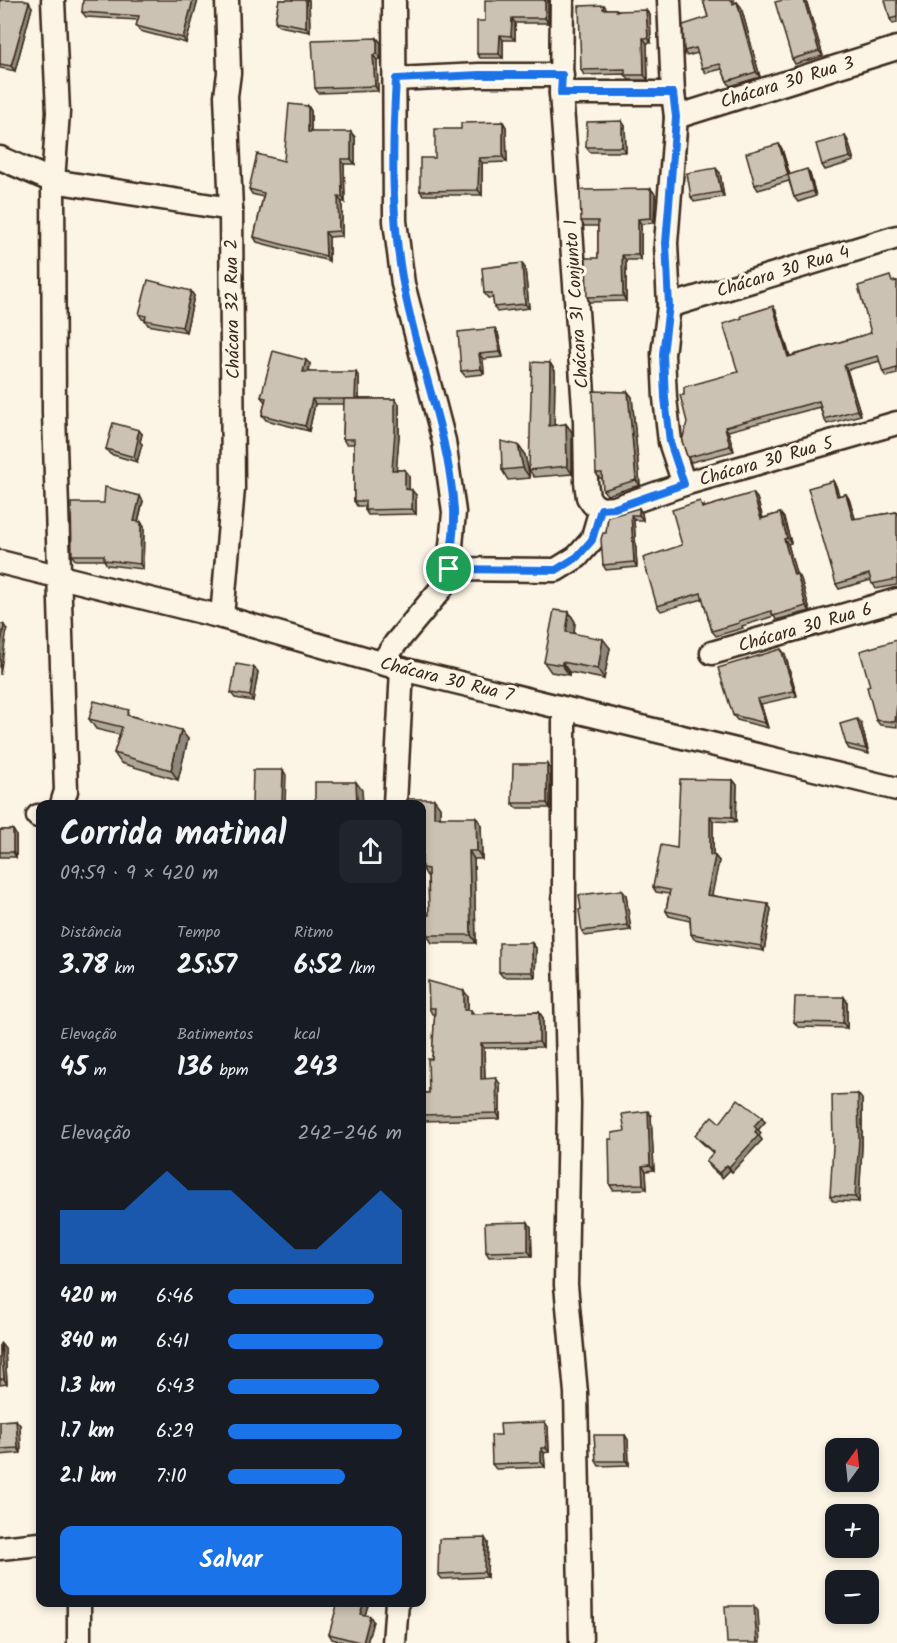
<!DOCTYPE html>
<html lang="pt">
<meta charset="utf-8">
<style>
:root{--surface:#171b24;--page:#20242c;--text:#f1f3f6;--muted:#9ea1a6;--accent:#1a73e8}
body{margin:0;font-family:Kalam,sans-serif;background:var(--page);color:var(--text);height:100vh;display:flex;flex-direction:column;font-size:22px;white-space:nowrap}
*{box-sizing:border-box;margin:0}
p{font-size:20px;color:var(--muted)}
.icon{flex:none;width:33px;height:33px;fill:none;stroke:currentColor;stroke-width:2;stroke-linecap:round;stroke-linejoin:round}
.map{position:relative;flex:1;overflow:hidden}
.details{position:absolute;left:36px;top:800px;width:390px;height:807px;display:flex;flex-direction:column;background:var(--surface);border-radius:12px;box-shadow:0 3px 9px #0003}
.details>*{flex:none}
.needle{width:39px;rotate:15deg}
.tools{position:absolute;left:825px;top:1438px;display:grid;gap:12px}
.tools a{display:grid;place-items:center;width:54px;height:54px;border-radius:12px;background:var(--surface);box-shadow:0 3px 9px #0003;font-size:30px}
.pin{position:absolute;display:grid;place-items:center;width:51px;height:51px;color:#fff;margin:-26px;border:3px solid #fff;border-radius:50%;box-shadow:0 2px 6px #0007}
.round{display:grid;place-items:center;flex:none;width:63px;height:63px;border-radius:12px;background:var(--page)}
.headline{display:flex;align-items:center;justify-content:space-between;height:102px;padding:0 24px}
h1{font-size:33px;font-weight:700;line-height:45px}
.metrics{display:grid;grid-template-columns:repeat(3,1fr);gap:9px;height:102px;padding:6px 24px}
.metrics div{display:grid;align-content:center}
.metrics b{font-size:26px;font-weight:700}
.metrics small{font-size:16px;font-weight:400}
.metrics p{font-size:16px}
.chart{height:168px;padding:12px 24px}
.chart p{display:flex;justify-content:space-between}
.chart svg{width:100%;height:108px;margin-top:6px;fill:var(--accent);opacity:.7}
.cta{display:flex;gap:12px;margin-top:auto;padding:12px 24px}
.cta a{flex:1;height:69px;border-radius:12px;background:var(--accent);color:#fff;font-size:24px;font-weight:700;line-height:69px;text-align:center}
ul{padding:0 24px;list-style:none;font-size:20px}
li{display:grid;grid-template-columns:96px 72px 1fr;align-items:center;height:45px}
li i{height:15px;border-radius:8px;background:var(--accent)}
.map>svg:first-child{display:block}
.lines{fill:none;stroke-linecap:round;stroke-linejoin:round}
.minor-casing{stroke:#3b2a1e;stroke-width:27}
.minor{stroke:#fcf5e5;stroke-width:22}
.wall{fill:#afa79a;stroke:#3b2a1e;stroke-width:1.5}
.shaded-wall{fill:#8f887d;stroke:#3b2a1e;stroke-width:1.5}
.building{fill:#ccc2b3;stroke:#3b2a1e;stroke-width:1.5}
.route-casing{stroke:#fff;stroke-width:12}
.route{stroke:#1a73e8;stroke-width:8}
.labels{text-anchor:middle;stroke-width:6;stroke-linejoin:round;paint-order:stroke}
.street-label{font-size:18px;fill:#3b2a1e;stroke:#fcf5e5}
</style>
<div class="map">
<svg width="897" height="1643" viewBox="0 0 897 1643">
<rect width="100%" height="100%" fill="#fcf5e5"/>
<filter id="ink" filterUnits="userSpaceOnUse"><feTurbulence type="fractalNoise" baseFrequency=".0167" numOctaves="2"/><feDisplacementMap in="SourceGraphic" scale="12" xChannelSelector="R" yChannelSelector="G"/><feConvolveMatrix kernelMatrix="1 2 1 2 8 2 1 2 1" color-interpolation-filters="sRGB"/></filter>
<g filter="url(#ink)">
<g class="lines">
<g class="minor-casing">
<g id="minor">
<polyline points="53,0 58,112 53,181 54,413 66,791 62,804"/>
<polyline points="562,0 561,93 585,421 586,482 588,497 593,504 601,509"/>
<polyline points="669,0 673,93 676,117 666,243 669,306 663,354 665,398 670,442 684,484"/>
<polyline points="396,79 479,75 562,75"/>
<polyline points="561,93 673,93"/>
<polyline points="676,117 897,48"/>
<polyline points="0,158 53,181 231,209"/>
<polyline points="669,306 897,237"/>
<polyline points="601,509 615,508 684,484 897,423"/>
<polyline points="0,562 222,617 402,669 897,789"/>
<polyline points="449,569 556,570 577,557 592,540 601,509"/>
<polyline points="222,617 233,488 231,209 226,96 229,73 227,0"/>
<polyline points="712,653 897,600"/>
<polyline points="382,663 395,644 441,589 449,569 454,512 444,441 403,284 395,221 394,0"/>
<polyline points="564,709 564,920 569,1104 566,1285 576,1393 581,1643"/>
<polyline points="395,804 402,669"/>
<polyline points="38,816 40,816"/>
<polyline points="0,1548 40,1544"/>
<polyline points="79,1602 79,1643"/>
<polyline points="394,1643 397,1602"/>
</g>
</g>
<use href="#minor" class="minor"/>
</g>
<g class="wall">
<polygon points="0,0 32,7 15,71 0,68"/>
<polygon points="198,0 186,43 140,31 136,26 138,20 86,17 82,12"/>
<polygon points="279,0 309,0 310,32 279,26 275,21"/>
<polygon points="548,0 548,23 515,23 515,40 503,40 503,58 480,58 477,54 485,21"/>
<polygon points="703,0 734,0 735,3 737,2 741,7 760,77 730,86 727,81 722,69 706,73 702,68 698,53 687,56 684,51 708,17"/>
<polygon points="806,0 823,56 795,64 792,59"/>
<polygon points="897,0 897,23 893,24 890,19"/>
<polygon points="604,5 607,9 616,9 618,11 650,15 651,43 647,43 648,80 629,80 625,74 584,75 581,70"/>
<polygon points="377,38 381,43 381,59 377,60 378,91 318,93 315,88"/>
<polygon points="308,106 311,111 311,132 355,137 355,164 344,164 345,202 342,202 342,236 329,237 329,261 257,242 254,237 263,197 252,194 249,189 284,161"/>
<polygon points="503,122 506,127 507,162 482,163 482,195 423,195 420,191 435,158 461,129"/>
<polygon points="625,126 626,152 590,152 586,147"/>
<polygon points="845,136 848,141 854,161 825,170 822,165"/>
<polygon points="779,144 782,149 790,175 810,174 816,196 798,202 794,197 789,181 758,190 755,185"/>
<polygon points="720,173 724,197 694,202 691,197"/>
<polygon points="651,189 655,194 654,223 641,224 641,260 626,260 626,301 590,302 587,297 598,258 598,226 584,226 581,221"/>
<polygon points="525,268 529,308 497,312 494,307 493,298 488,298 484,293"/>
<polygon points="894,281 897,281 897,374 886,377 883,372 880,361 847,370 861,415 827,424 824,419 820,407 728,431 734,451 692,462 690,461 687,456 687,422 684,395 738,372 776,311 790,356 871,333"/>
<polygon points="194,296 186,332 148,325 145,320 142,319 139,314"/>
<polygon points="498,333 503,357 483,359 484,374 465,376 461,371"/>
<polygon points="550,363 555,371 554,425 566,424 572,432 572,474 534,477 529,470"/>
<polygon points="310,364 308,372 359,377 359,399 395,399 399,404 399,436 396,470 405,470 409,475 409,489 416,495 416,514 368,515 365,510 365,506 357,506 354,501 354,444 346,444 343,439 344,404 315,404 309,431 266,420 262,415 265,402 261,397"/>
<polygon points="628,392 632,397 640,485 607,495 603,490 602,478 599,478 596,473"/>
<polygon points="142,434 140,442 142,444 137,462 110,454 106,449"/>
<polygon points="518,445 525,455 530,478 508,480 502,470"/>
<polygon points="833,481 836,486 839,496 846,494 849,499 855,519 897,512 897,585 876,589 871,580 839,589 836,584"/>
<polygon points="757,498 763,518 780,513 784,518 791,543 788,544 796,574 801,579 810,611 776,620 774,616 742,626 743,628 716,636 712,631 703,599 661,611 657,606 682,545 704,506 704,507"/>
<polygon points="143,501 138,522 141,522 144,527 143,569 107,565 104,560 75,560 72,555 104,503"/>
<polygon points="642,513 643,520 634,520 637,567 606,570 603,565 608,517"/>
<polygon points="569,612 575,622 574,634 610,648 604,679 569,672 569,675 551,672 544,662"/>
<polygon points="897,640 897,727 880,725 876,720 870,686"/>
<polygon points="785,654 797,696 761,704 768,728 737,720 733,715"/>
<polygon points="254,667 258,672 253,701 235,698 231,693"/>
<polygon points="133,716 188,739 178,780 121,763 114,753 120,735 96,729 89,719"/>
<polygon points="861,723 869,754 849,749 846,744"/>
<polygon points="550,769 550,808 516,808 512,803"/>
<polygon points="733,780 737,785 736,822 713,821 713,856 715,856 719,861 711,895 771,909 764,951 694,939 691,934 690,921 669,916 666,911 669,894 656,892 653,887 677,848"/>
<polygon points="440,807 440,817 481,824 482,859 474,859 476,943 432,943 427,935 429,915 428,876 427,876 422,868"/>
<polygon points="0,830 13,830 16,835 16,857 0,857"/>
<polygon points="626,895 631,930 585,936 582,931"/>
<polygon points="532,943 536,948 535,977 503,977 499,972"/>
<polygon points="468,996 468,1010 471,1010 474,1014 539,1012 543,1018 543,1047 484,1048 485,1079 500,1084 500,1119 422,1121 422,1093 429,1093 432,1059 435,1014 432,1014 429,1008"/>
<polygon points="844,997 847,1002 847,1028 798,1027 794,1022"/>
<polygon points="862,1099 862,1145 859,1202 833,1201 830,1196"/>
<polygon points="651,1116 654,1170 646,1171 647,1189 613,1190 610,1185 612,1139"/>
<polygon points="765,1122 758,1130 761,1133 759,1136 762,1140 732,1172 730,1170 722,1178 709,1166 706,1161 713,1153 699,1140 695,1135 720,1123"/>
<polygon points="531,1227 532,1256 489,1257 486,1252"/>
<polygon points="0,1344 1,1344 5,1349 7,1384 0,1385"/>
<polygon points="16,1420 20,1425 21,1453 0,1455 0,1421"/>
<polygon points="548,1427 549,1452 544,1453 545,1467 496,1469 492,1464 501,1435"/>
<polygon points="625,1435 628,1440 629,1465 599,1466 596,1461"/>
<polygon points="488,1543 487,1577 442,1579 438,1574"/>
<polygon points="369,1602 365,1615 373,1621 367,1643 346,1643 332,1639 329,1634"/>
</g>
<g class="shaded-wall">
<polygon points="193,0 198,0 186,43 183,38"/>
<polygon points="306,0 309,0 310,32 306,27"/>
<polygon points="545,0 548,0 548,23 545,18"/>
<polygon points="804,0 806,0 823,56 819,51"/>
<polygon points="29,2 32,7 15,71 11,66"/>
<polygon points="737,2 741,7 760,77 756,72"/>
<polygon points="646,10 650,15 651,43 648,38"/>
<polygon points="512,18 515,23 515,40 511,36"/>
<polygon points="500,35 503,40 503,58 499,54"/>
<polygon points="377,38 381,43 381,59 377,54"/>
<polygon points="643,38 647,43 648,80 644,75"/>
<polygon points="373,55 377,60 378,91 375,86"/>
<polygon points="308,106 311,111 311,137 308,132"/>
<polygon points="622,121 625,126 626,152 622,147"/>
<polygon points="503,122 506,127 507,162 503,157"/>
<polygon points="351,132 355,137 355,164 351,159"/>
<polygon points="845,136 848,141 854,161 850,157"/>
<polygon points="779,144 782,149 791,180 788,175"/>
<polygon points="479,158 482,163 482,195 478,190"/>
<polygon points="341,159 344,164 345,202 342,197"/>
<polygon points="716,168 720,173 724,197 721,192"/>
<polygon points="807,169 810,174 816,196 813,191"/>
<polygon points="651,189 655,194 654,223 651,218"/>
<polygon points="338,197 342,202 342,236 339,231"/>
<polygon points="638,219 641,224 641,260 638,255"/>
<polygon points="325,232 329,237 329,261 326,256"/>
<polygon points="622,255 626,260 626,301 623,296"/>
<polygon points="522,263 525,268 529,308 525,304"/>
<polygon points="191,291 194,296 186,332 182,327"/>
<polygon points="773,306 776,311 791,362 788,357"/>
<polygon points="495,328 498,333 503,357 500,352"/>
<polygon points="479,354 483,359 484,374 481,369"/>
<polygon points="306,360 310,364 307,377 303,372"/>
<polygon points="550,363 555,371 554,434 549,426"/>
<polygon points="844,365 847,370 861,415 857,410"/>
<polygon points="356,372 359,377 359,404 355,399"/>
<polygon points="628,392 632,397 640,485 636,480"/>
<polygon points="312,399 315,404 309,431 305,426"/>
<polygon points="395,399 399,404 399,436 396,475 392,470"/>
<polygon points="566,424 572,432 572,474 567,466"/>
<polygon points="725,427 728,431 734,451 730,446"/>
<polygon points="139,430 142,434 140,442 142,444 137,462 134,457"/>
<polygon points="518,445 525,455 530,478 523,468"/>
<polygon points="405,470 409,475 409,494 405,489"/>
<polygon points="833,481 836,486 841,501 837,496"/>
<polygon points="412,490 416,495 416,514 412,509"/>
<polygon points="753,493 757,498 764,524 761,519"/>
<polygon points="846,494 849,499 857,524 853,519"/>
<polygon points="140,496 143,501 137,526 134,521"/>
<polygon points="639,508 642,513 643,520 639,515"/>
<polygon points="780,513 784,518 791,543 787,538"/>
<polygon points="631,515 634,520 637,567 634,562"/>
<polygon points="141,522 144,527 143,569 140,564"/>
<polygon points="784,539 788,544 798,580 794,575"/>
<polygon points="797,574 801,579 810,611 806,606"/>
<polygon points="569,612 575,622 573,642 566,632"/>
<polygon points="4,625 7,630 0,675 0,648"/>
<polygon points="603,639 610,648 604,679 598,669"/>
<polygon points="781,649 785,654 797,696 794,691"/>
<polygon points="562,662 569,672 569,675 562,665"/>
<polygon points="254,667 258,672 253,701 250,696"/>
<polygon points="757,699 761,704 768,728 765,723"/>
<polygon points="857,719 861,723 869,754 866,749"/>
<polygon points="181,730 188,739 178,780 171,770"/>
<polygon points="547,764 550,769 550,808 547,803"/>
<polygon points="283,770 286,775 285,804 282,804"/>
<polygon points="733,780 737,785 736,822 732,817"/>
<polygon points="356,782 362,790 363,804 357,804"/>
<polygon points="434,799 440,807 440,824 434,817"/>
<polygon points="710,816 713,821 713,860 710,855"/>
<polygon points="476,817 481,824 482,859 477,851"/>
<polygon points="13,830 16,835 16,857 13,852"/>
<polygon points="469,851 474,859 476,943 471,935"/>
<polygon points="715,856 719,861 711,900 707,895"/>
<polygon points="622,890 626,895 631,930 627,925"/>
<polygon points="768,904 771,909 764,951 761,946"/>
<polygon points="532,943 536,948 535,977 532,972"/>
<polygon points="464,991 468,996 468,1015 464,1010"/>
<polygon points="844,997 847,1002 847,1028 843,1023"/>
<polygon points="539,1012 543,1018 543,1047 539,1042"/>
<polygon points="481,1043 484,1048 485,1084 481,1079"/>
<polygon points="496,1078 500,1084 500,1119 497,1113"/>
<polygon points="858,1094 862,1099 862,1145 859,1202 855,1197"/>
<polygon points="648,1111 651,1116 654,1170 650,1165"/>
<polygon points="762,1117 765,1122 758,1130 761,1133 759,1136 762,1140 732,1172 729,1167 755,1132 754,1126"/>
<polygon points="727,1165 730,1170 722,1178 719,1173"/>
<polygon points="642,1166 646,1171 647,1189 643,1184"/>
<polygon points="528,1222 531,1227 532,1256 528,1251"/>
<polygon points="1,1344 5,1349 7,1384 4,1379"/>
<polygon points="16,1420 20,1425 21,1453 18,1448"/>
<polygon points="545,1422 548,1427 549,1452 546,1448"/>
<polygon points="625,1435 628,1440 629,1465 626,1461"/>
<polygon points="541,1448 544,1453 545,1467 541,1462"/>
<polygon points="485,1538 488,1543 487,1577 484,1572"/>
<polygon points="364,1602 369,1602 364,1618 360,1614"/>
<polygon points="754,1606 758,1611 760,1643 757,1643"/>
<polygon points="370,1616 373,1621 367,1643 363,1643"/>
</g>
<g class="building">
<polygon points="0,0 23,0 29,2 11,66 0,64"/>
<polygon points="83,0 193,0 183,38 136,26 139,16 82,12"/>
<polygon points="279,0 306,0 306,27 275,21"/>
<polygon points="485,0 545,0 545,18 512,18 511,36 500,35 499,54 477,54 477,21 485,21"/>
<polygon points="703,0 732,0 733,4 737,2 756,72 727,81 720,64 702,68 696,48 684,51 683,25 708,17"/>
<polygon points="783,0 804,0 819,51 792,59 775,2"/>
<polygon points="885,0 897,0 897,17 890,19"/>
<polygon points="604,5 603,9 616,9 616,11 646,10 648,38 643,38 644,75 625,75 625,69 581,70 579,6"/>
<polygon points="377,38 377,54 373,55 375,86 315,88 312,40"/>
<polygon points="289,104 308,106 308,132 351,132 351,159 341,159 342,197 338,197 339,231 325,232 326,256 254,237 264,193 249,189 257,154 284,161"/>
<polygon points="622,121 622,147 586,147 587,122"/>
<polygon points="503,122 503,157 479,158 478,190 420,191 420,158 435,158 435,129 461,129 461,123"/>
<polygon points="845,136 850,157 822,165 816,144"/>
<polygon points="779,144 788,175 755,185 746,153"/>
<polygon points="716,168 721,192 691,197 687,173"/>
<polygon points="807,169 813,191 794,197 788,175"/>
<polygon points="651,189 651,218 638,219 638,255 622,255 623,296 587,297 586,258 598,258 598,221 581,221 580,190"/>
<polygon points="522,263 525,304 494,307 492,293 484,293 482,268"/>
<polygon points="890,276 892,282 897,281 897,368 883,372 878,356 844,365 857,410 824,419 819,401 725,427 730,446 689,457 687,456 682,441 687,422 680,395 684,395 684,387 738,372 723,324 742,318 741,316 773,306 788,357 871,333 858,286"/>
<polygon points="148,280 191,291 182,327 145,320 146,316 139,314"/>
<polygon points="495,328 500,352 479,354 481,369 461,371 458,332"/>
<polygon points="273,351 306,360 303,372 356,372 355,399 312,399 305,426 262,415 266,398 261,397"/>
<polygon points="532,362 550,363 549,426 566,424 567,466 529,470"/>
<polygon points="593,391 628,392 636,480 603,490 602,473 596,473"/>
<polygon points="344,399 395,399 395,431 392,470 405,470 405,489 412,490 412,509 365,510 365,501 354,501 354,439 343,439"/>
<polygon points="113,423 139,430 137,438 138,439 134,457 106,449"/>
<polygon points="501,441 518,445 523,468 502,470"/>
<polygon points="833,481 837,496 846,494 853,519 897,512 897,579 872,584 869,574 836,584 808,488"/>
<polygon points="105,487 140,496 134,521 141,522 140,564 104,560 104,555 72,555 71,503 104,503"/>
<polygon points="753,493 761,519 780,513 787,538 784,539 794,575 797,574 806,606 773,616 771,611 739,621 739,623 712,631 701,593 657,606 643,558 682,545 672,510 700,501 702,508"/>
<polygon points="639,508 639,515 631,515 634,562 603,565 601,539 603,533 606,533 608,517"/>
<polygon points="554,610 569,612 566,632 603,639 598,669 562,662 562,665 544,662"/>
<polygon points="0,624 4,625 0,648"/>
<polygon points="897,640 897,704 895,722 876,720 867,687 870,686 860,651"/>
<polygon points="781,649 794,691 757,699 765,723 733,715 718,668"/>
<polygon points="236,664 254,667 250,696 231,693"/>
<polygon points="94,701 129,710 127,715 181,730 171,770 114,753 122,727 89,719"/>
<polygon points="857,719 866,749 846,744 840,724"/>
<polygon points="513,764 547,764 547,803 512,803"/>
<polygon points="253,770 283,770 282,804 252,804"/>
<polygon points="680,779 733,780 732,817 710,816 710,855 715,856 707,895 768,904 761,946 691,934 690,916 666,911 670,890 653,887 661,845 677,848"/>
<polygon points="315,782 356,782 357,804 315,804"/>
<polygon points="407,799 434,799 434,817 476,817 477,851 469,851 471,935 427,935 427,915 429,915 428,869 422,868 422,804 407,804"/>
<rect x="0" y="830" width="13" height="22"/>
<polygon points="622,890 627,925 582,931 579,910 581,909 579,895"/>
<rect x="499" y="943" width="33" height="29"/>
<polygon points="428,981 464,991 464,1010 471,1010 471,1014 539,1012 539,1042 481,1043 481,1079 496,1078 497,1113 422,1115 422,1093 429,1093 428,1059 432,1059 435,1008 429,1008"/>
<polygon points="795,997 844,997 843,1023 794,1022"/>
<polygon points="858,1094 859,1140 855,1197 830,1196 833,1146 832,1095"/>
<polygon points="738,1099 762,1117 754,1126 757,1129 755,1132 758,1136 729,1167 727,1165 719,1173 706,1161 714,1152 695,1135 712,1116 720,1123"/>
<polygon points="648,1111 650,1165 642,1166 643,1184 610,1185 609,1139 612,1139 612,1133 625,1131 622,1114"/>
<polygon points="528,1222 528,1251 486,1252 485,1223"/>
<polygon points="0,1344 1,1344 4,1379 0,1379"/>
<polygon points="16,1420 18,1448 0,1449 0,1421"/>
<polygon points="545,1422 546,1448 541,1448 541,1462 492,1464 491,1435 501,1435 500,1424"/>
<polygon points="594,1435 625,1435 626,1461 596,1461"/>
<polygon points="485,1538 484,1572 438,1574 439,1539"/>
<polygon points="338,1602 364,1602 360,1614 370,1616 363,1643 329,1634"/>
<polygon points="725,1606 754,1606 757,1643 727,1643"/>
</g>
</g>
<g class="lines" filter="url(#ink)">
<g class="route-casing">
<path id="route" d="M479 75H562L561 93H673L676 117 666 243 669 306 663 354 665 398 670 442 684 484 615 508 601 509 592 540 577 557 556 570 449 569C451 550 455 529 454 510 449 432 417 360 403 283 391 217 392 147 396 79Z"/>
</g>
<use href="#route" class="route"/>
</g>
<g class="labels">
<g class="street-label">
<text transform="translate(787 82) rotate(-17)" y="6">Chácara 30 Rua 3</text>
<text transform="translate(783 271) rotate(-17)" y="6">Chácara 30 Rua 4</text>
<text transform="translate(576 304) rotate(-94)" y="6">Chácara 31 Conjunto 1</text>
<text transform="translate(232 309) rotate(-91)" y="6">Chácara 32 Rua 2</text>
<text transform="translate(766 461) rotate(-16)" y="6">Chácara 30 Rua 5</text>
<text transform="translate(805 627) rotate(-16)" y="6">Chácara 30 Rua 6</text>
<text transform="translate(447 679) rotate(14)" y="6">Chácara 30 Rua 7</text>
</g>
</g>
</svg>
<div class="tools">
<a><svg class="needle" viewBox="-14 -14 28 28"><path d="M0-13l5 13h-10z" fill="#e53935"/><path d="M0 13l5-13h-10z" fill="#9ea1a6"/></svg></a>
<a>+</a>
<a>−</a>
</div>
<div class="pin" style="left:449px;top:569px;background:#1e9e55"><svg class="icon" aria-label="arrive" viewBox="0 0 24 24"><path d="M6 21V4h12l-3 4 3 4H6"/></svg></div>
<section class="details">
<div class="headline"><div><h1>Corrida matinal</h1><p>09:59 · 9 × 420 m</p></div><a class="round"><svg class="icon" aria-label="share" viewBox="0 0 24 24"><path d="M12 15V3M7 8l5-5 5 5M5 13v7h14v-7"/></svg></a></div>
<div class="metrics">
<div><p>Distância</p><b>3.78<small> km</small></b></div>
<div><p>Tempo</p><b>25:57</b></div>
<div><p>Ritmo</p><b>6:52<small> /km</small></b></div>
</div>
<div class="metrics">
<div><p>Elevação</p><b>45<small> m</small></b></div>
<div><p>Batimentos</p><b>136<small> bpm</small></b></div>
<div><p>kcal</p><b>243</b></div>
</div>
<div class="chart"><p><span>Elevação</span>242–246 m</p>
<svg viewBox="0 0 160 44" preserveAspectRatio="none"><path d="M0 44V22L10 22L20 22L30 22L40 14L50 6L60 14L70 14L80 14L90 22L100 30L110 38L120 38L130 30L140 22L150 14L160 22V44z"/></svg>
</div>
<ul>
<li><b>420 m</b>6:46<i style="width:84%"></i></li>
<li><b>840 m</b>6:41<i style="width:89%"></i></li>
<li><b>1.3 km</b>6:43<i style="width:87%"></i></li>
<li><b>1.7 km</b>6:29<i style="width:100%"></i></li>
<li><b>2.1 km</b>7:10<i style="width:67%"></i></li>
</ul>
<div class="cta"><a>Salvar</a></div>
</section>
</div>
